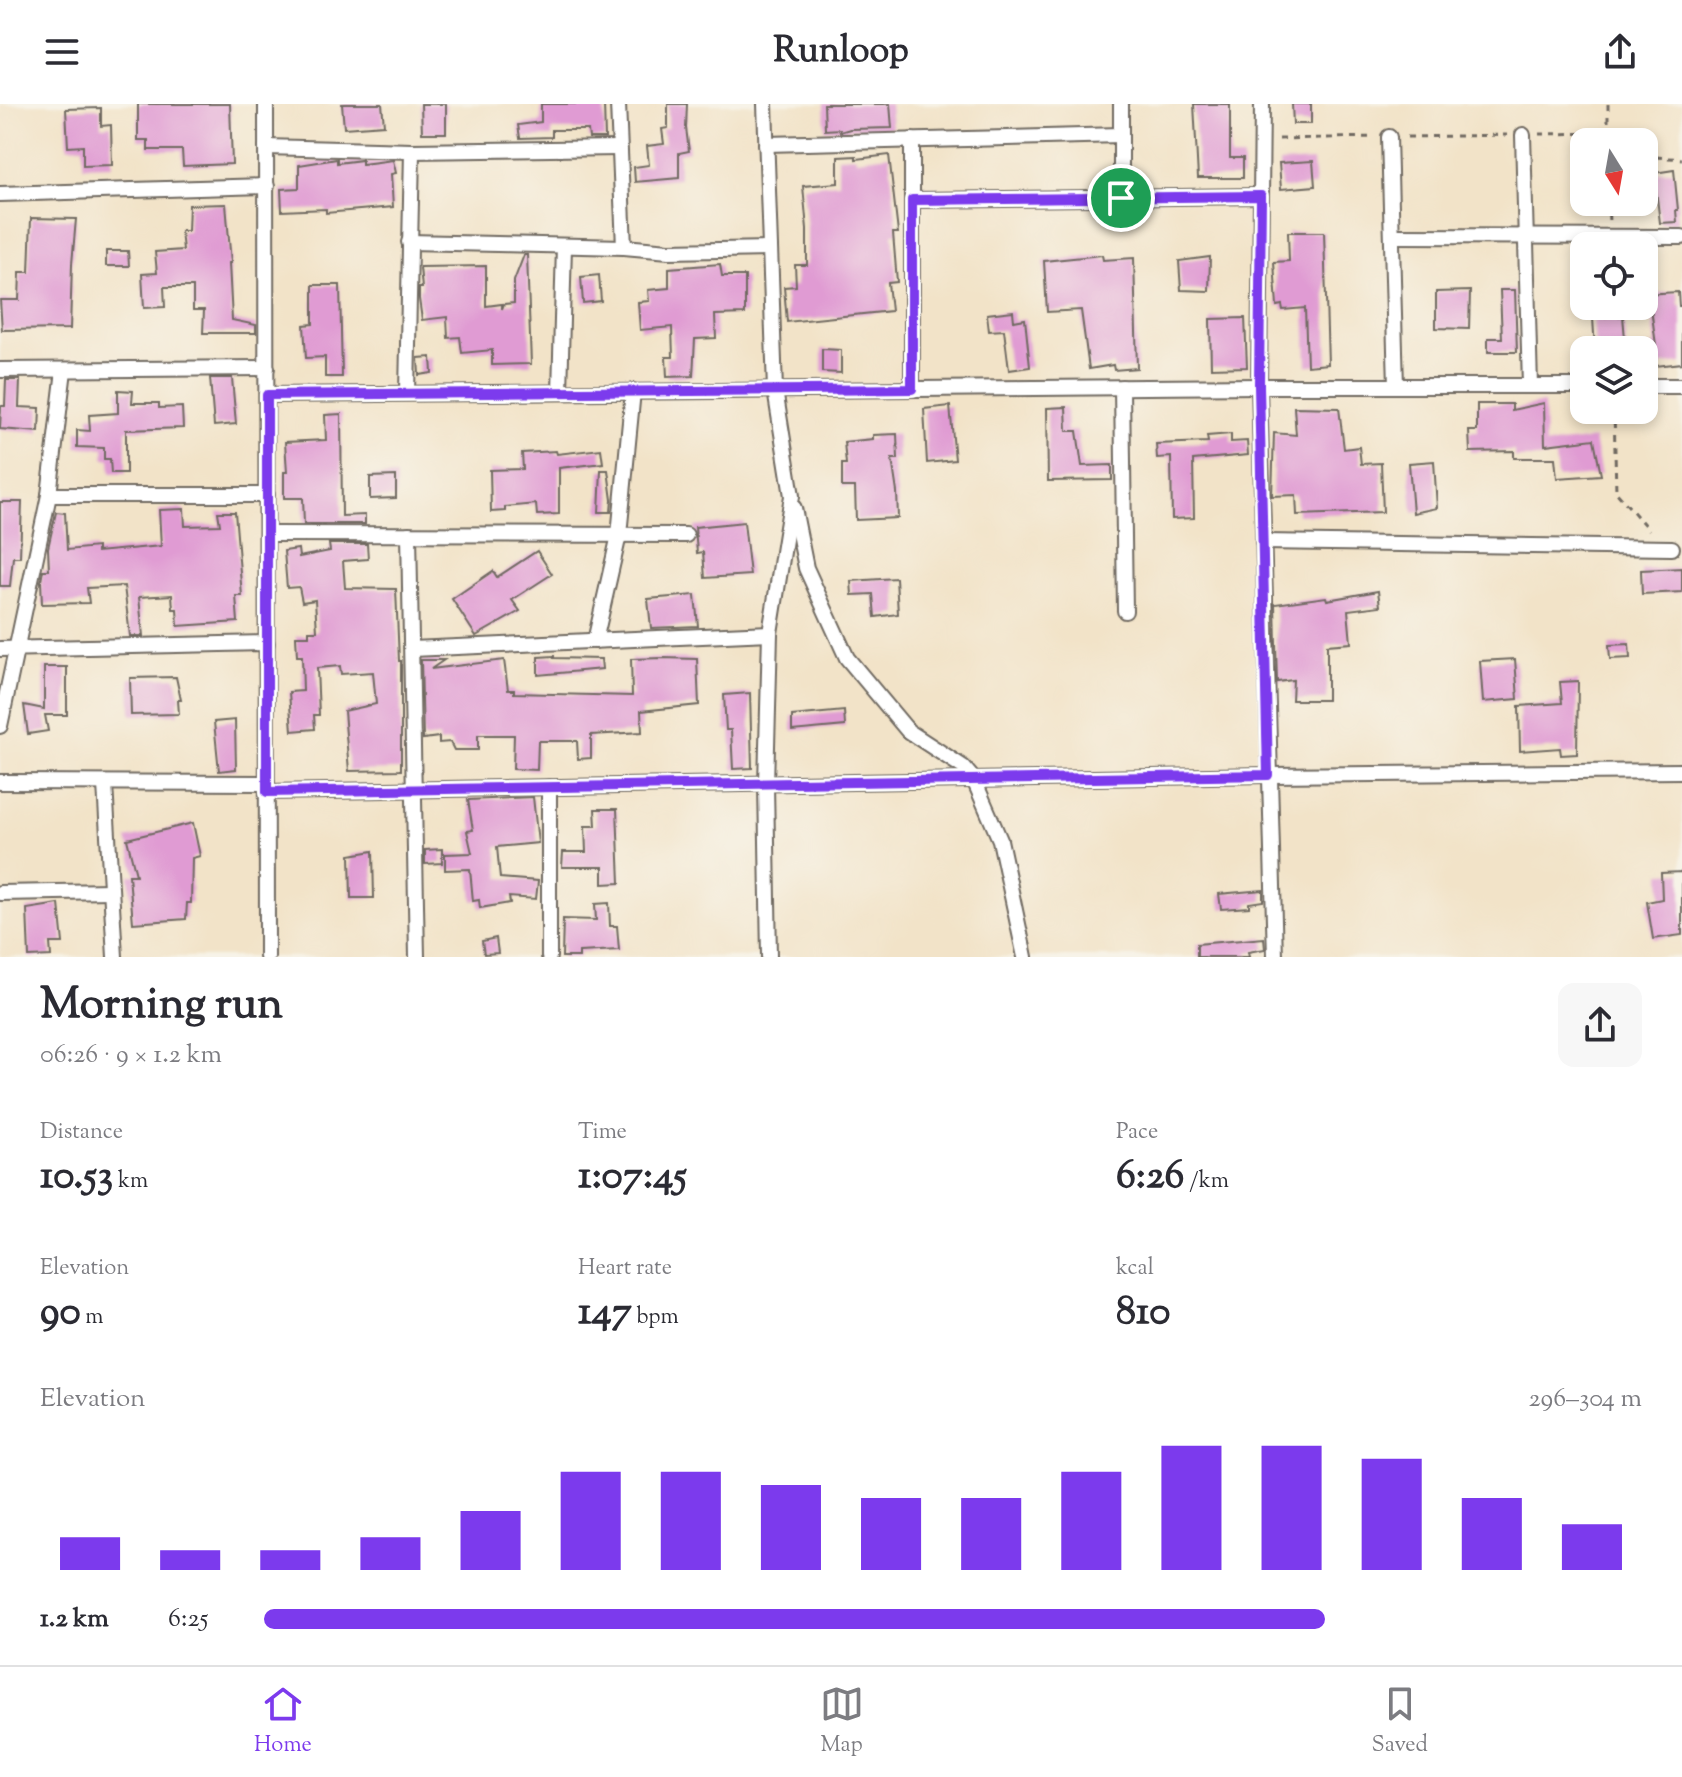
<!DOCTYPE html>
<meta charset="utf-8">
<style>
:root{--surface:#fff;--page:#f7f7f7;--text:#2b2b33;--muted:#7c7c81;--line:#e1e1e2;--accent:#7c3aed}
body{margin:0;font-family:"Sorts Mill Goudy",serif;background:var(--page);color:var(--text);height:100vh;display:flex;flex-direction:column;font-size:30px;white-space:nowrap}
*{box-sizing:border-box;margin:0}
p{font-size:26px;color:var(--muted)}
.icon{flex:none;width:44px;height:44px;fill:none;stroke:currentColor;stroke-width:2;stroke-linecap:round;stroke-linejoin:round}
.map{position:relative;height:853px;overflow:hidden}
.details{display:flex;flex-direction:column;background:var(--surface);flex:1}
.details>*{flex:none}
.needle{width:52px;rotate:169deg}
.controls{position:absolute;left:1570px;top:24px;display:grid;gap:16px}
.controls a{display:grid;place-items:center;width:88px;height:88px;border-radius:16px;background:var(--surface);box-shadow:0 4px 12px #0003;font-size:40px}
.pin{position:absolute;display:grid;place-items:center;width:68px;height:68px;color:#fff;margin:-34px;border:4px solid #fff;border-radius:50%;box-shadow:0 2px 8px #0007}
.round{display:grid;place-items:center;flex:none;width:84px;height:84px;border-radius:16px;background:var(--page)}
.summary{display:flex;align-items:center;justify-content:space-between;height:136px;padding:0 40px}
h1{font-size:44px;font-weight:700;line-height:60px}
.figures{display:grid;grid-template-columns:repeat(3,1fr);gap:12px;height:136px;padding:8px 40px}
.figures div{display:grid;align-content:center}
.figures b{font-size:40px;font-weight:700}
.figures small{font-size:22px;font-weight:400}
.figures p{font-size:22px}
.chart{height:224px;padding:16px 40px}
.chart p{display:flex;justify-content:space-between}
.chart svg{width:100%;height:144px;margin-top:8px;stroke:var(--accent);stroke-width:6}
ul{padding:0 40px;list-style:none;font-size:26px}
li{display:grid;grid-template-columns:128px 96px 1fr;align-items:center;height:60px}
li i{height:20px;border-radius:10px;background:var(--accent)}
header{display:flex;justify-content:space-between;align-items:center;height:104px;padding:0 40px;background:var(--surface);font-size:36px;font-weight:700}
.tab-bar{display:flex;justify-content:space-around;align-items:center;height:112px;border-top:2px solid var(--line);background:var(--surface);font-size:22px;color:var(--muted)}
.tab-bar a{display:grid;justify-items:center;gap:4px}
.tab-bar .on{color:var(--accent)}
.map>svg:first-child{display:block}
.building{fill:#e09bd3}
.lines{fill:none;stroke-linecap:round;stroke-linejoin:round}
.minor-casing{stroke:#716b62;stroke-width:18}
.path{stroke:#716b62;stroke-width:3;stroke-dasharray:6 6;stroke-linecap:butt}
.minor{stroke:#fff;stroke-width:14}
.route-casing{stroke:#fff;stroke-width:16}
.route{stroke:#7c3aed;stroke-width:10}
</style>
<header><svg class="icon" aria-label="menu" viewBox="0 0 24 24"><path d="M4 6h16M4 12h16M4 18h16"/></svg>Runloop<svg class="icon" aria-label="share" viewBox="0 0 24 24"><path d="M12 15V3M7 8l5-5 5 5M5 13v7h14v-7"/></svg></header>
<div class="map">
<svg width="1682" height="853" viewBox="0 0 1682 853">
<rect width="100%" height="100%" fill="#f7f3e8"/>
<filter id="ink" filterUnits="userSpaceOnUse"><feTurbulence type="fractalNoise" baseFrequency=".0125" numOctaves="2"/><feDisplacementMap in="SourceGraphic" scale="16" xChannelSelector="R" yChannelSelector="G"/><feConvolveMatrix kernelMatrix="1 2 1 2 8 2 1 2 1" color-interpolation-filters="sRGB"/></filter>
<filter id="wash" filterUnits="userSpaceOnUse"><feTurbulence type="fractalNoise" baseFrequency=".006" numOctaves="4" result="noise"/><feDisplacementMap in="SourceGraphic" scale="32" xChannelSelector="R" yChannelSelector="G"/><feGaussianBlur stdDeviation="1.8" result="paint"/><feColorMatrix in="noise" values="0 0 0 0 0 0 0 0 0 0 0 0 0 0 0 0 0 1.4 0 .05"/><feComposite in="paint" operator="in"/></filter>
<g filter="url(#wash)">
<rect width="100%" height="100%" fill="#f2e3c8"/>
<g id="blocks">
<g class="building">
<polygon points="138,0 230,0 232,60 183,62 182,46 148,46 148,36 138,36"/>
<polygon points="342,0 382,0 384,21 344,24"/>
<polygon points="421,0 446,0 446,29 422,29"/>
<polygon points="541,0 604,0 605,34 589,34 588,26 552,26 552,33 520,34 518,21 541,18"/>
<polygon points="668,0 687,0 686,24 689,47 679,49 679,74 635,78 634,63 649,61 647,42 664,40 662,25 668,24"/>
<polygon points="824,0 890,0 892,24 850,25 840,28 840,25 825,26"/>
<polygon points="1194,0 1230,0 1230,54 1243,54 1243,74 1198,74"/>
<polygon points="1292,0 1311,0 1311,20 1293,20"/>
<polygon points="101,4 101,22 111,21 112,61 83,62 83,42 68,43 66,5"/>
<polygon points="889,51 898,129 893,129 897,178 888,179 891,207 787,218 784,183 796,182 795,161 807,161 807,125 803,82 838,79 838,53 856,52 856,55"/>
<polygon points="337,55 337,59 362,56 362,60 393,56 396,69 391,70 393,103 326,109 326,105 282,107 281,85 299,84 299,61"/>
<polygon points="1313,57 1315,82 1281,85 1279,59"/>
<polygon points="1674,66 1678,106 1676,106 1677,118 1660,119 1654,69"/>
<polygon points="226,100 231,159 229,159 232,216 256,221 256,229 203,229 204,206 193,206 193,183 164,183 165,203 144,204 142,170 157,169 155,148 183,146 181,127 188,127 189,101"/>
<polygon points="31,114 76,115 72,160 70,225 2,226 0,196 19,196 20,168 29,168"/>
<polygon points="1288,128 1324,128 1328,260 1307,262 1305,204 1283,206 1282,201 1277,202 1274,158 1289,157"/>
<polygon points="106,147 128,147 129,162 106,162"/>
<polygon points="524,151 527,151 531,260 492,261 492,246 462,249 460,233 448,234 447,213 422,216 419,195 419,184 422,184 420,163 486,162 486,202 502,200 502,205 504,200 514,199 514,177"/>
<polygon points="1102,151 1103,156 1134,154 1137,264 1114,266 1113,261 1089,265 1081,206 1047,208 1044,157"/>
<polygon points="1210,153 1209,187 1181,186 1179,157"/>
<polygon points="720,160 722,172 745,172 745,210 715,211 716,234 695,235 693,272 667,273 666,253 673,253 672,223 640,226 638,198 649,197 648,186 669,184 669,164"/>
<polygon points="599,171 601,197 583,199 581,173"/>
<polygon points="313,181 340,181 342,273 325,273 325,253 306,254 304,221 313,220"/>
<polygon points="1500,186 1515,186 1517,248 1488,248 1488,234 1502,234"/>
<polygon points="1470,187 1469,225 1436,224 1436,188"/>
<polygon points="1678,188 1679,202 1682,202 1682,259 1647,263 1644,243 1656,241 1651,204 1645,204 1644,190"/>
<polygon points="1013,207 1014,217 1025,215 1030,263 1009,266 1004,226 989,227 987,210"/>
<polygon points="1623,212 1626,246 1595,246 1593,214"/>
<polygon points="1245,214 1247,263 1211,264 1210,215"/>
<polygon points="822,245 841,246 841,269 822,268"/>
<polygon points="431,253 432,269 419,271 418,254"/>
<polygon points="210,274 232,274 236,320 214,322"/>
<polygon points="6,276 20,276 19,303 40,304 39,328 0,325 1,302 5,302"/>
<polygon points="118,286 133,287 132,299 159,299 159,304 182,303 183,324 126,326 126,369 111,369 110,355 104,355 104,344 77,343 77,326 90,327 89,311 118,309"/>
<polygon points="1544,299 1545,341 1594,335 1601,371 1557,374 1555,354 1514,354 1514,347 1470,348 1469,327 1477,327 1477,300 1512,300 1512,306"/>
<polygon points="950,302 955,356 927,359 924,305"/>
<polygon points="1066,303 1067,327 1077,327 1082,362 1112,361 1112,376 1048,377 1047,304"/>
<polygon points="1294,303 1339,304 1344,345 1359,343 1361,360 1381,359 1383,408 1297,411 1296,391 1272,392 1274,329 1296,331"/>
<polygon points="341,310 342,412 365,411 365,420 304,420 303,394 284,394 284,368 287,368 285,338 326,336 325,311"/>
<polygon points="897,330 898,355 892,355 897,388 898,414 856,416 855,383 842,383 842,360 846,360 844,338 873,335 873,331"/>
<polygon points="1231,330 1231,338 1247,337 1248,351 1193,356 1194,414 1172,415 1171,353 1157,354 1156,340 1208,338 1207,332"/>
<polygon points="601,345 603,359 559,364 559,410 537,411 536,400 505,403 505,407 491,408 490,366 523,365 522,349 556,347 557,350"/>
<polygon points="1434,357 1437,404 1413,409 1409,359"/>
<polygon points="601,366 608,366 612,396 611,408 599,408"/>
<polygon points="396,372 396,394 370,395 370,373"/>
<polygon points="0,398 22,398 20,453 13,453 10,482 0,482"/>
<polygon points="184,405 185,422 220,421 218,408 235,408 242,492 236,492 238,518 178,522 177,505 173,505 172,491 139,493 143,532 130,532 124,482 87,484 89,499 42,500 41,477 43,466 49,466 48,444 56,408 65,409 67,446 97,443 97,448 161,442 159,406"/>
<polygon points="744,418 750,471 705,474 703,448 697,449 695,423"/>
<polygon points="329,440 367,440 368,455 343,457 345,484 396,485 399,557 401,557 401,666 349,667 344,607 376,600 373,568 341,570 340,562 317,564 319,611 314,611 315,625 292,627 289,588 303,587 302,552 297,552 296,532 309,532 309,527 317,527 315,496 302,498 299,483 287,484 284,447 298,445 299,453 330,447"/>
<polygon points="537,447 552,470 512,496 520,507 476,532 452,495 493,467 497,473"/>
<polygon points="1682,464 1682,488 1642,490 1641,466"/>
<polygon points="896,474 898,510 875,513 873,490 852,491 851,477"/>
<polygon points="1378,487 1380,502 1348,506 1351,539 1327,541 1327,596 1292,596 1293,576 1277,578 1275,500 1326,493 1327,496"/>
<polygon points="695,491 698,522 651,524 648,495"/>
<polygon points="1629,540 1630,554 1610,555 1609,541"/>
<polygon points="554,552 554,554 601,555 602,565 538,571 538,553"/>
<polygon points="663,554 697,555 699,601 641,607 642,628 591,631 591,654 578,655 577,637 538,637 537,666 513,665 514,631 478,631 478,646 454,646 450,638 439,639 439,633 423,635 421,556 444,556 431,565 504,556 508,586 514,586 514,589 632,592 631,555"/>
<polygon points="1515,555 1518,595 1483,598 1480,557"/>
<polygon points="44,563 67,563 67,611 45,611 48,627 28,630 24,601 44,605"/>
<polygon points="176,573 181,596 178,596 179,610 131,611 130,574"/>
<polygon points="1578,577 1577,650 1561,651 1560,644 1520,647 1519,602 1562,599 1560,578"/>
<polygon points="750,589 752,664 733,665 731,626 726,626 724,591"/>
<polygon points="844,607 845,622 792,627 792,612"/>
<polygon points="235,616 236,665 219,667 214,618"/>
<polygon points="533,693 538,739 497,743 500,774 538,777 536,795 509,793 510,799 480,804 479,796 473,797 470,765 445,766 445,750 472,749 467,727 473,726 468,696"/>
<polygon points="595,705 617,705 620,779 603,780 603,763 562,763 563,748 586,748 585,722 596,722"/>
<polygon points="193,719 200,752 192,754 191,799 187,799 186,815 133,819 129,771 136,771 127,735"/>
<polygon points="442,745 442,759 425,760 425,746"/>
<polygon points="373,747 374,794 351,794 350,751"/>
<polygon points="1682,768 1682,831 1653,835 1647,798 1662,795 1661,769"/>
<polygon points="1263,786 1263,797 1249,799 1249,803 1221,805 1219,790"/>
<polygon points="609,799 610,822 617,822 619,846 579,848 579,853 562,853 563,815 596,816 595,800"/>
<polygon points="59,800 63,839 50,839 51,852 29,853 27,805"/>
<polygon points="496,834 498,849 484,850 482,837"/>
<polygon points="1264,834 1265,845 1248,848 1249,853 1197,853 1197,840"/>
</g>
</g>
</g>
<g filter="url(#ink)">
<use href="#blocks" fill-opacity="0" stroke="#716b62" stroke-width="2"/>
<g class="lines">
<g class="minor-casing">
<g id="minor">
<polyline points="266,0 267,853"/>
<polyline points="618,0 624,143 669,147 770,145"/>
<polyline points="765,0 775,286 792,392 770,529 766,680 769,853"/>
<polyline points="1262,0 1259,282 1275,853"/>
<polyline points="1523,31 1530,282"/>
<polyline points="1389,33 1396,282"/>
<polyline points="766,40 1121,31"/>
<polyline points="266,43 412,47 619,44"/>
<polyline points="0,90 267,82"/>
<polyline points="1121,94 1121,0"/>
<polyline points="912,96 1261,92"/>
<polyline points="1392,132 1682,133"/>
<polyline points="409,138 624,143"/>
<polyline points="0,266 267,264"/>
<polyline points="1644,282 1682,282"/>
<polyline points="1122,283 1125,507"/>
<polyline points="912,285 912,36"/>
<polyline points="560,288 564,142"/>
<polyline points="407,289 412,47"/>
<polyline points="267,291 1259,282 1584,282"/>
<polyline points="49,391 267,391"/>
<polyline points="794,404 806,464 847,554 908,627 963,663 974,676 1000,736 1025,853"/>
<polyline points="267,430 686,431"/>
<polyline points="409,430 417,853"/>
<polyline points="1263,438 1672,444"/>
<polyline points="595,537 619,431 633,287"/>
<polyline points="0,545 267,539"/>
<polyline points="412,545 770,529"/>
<polyline points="0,622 49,391 64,266"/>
<polyline points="0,678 267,679"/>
<polyline points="105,680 115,853"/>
<polyline points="267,688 1268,671 1682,667"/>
<polyline points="0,789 111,787"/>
<polyline points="549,853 549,683"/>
</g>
</g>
<g class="path">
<polyline points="1608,0 1608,38"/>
<polyline points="1539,30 1608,29 1620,38"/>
<polyline points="1407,33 1507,31"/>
<polyline points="1279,35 1375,33"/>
<polyline points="1644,52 1682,55"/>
<polyline points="1608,98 1609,118"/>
<polyline points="1614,306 1616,388 1649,426"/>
</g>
<use href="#minor" class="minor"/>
</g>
</g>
<g class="lines" filter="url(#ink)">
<g class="route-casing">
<polygon id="route" points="1261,92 1259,282 1268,671 267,688 267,291 912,285 912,96"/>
</g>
<use href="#route" class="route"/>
</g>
</svg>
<div class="controls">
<a><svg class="needle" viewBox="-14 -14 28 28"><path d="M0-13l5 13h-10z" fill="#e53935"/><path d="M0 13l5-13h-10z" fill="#7c7c81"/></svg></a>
<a><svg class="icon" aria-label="locate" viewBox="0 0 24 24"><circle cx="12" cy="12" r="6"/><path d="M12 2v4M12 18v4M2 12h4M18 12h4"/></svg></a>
<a><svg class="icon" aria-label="layers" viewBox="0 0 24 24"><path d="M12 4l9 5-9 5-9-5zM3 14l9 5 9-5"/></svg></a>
</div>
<div class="pin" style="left:1121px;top:94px;background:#1e9e55"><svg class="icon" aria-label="arrive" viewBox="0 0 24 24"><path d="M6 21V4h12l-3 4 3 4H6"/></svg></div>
</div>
<section class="details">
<div class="summary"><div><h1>Morning run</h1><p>06:26 · 9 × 1.2 km</p></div><a class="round"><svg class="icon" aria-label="share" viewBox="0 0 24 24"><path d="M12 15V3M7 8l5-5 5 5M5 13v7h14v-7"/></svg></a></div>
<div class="figures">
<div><p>Distance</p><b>10.53<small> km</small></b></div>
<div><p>Time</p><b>1:07:45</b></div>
<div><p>Pace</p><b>6:26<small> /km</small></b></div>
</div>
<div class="figures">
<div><p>Elevation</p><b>90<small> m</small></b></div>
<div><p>Heart rate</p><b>147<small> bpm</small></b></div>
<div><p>kcal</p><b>810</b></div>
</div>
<div class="chart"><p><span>Elevation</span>296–304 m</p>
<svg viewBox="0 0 160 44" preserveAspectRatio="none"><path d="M5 44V34M15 44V38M25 44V38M35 44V34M45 44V26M55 44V14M65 44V14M75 44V18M85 44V22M95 44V22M105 44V14M115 44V6M125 44V6M135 44V10M145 44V22M155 44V30"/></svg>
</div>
<ul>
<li><b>1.2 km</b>6:25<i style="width:77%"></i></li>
</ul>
</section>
<nav class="tab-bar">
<a class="on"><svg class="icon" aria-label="home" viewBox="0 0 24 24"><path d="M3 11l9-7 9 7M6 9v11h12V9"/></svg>Home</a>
<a><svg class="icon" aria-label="map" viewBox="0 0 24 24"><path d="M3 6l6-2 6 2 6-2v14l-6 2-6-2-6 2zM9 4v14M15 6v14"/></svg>Map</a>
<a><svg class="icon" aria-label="saved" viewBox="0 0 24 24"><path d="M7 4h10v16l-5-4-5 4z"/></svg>Saved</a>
</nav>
